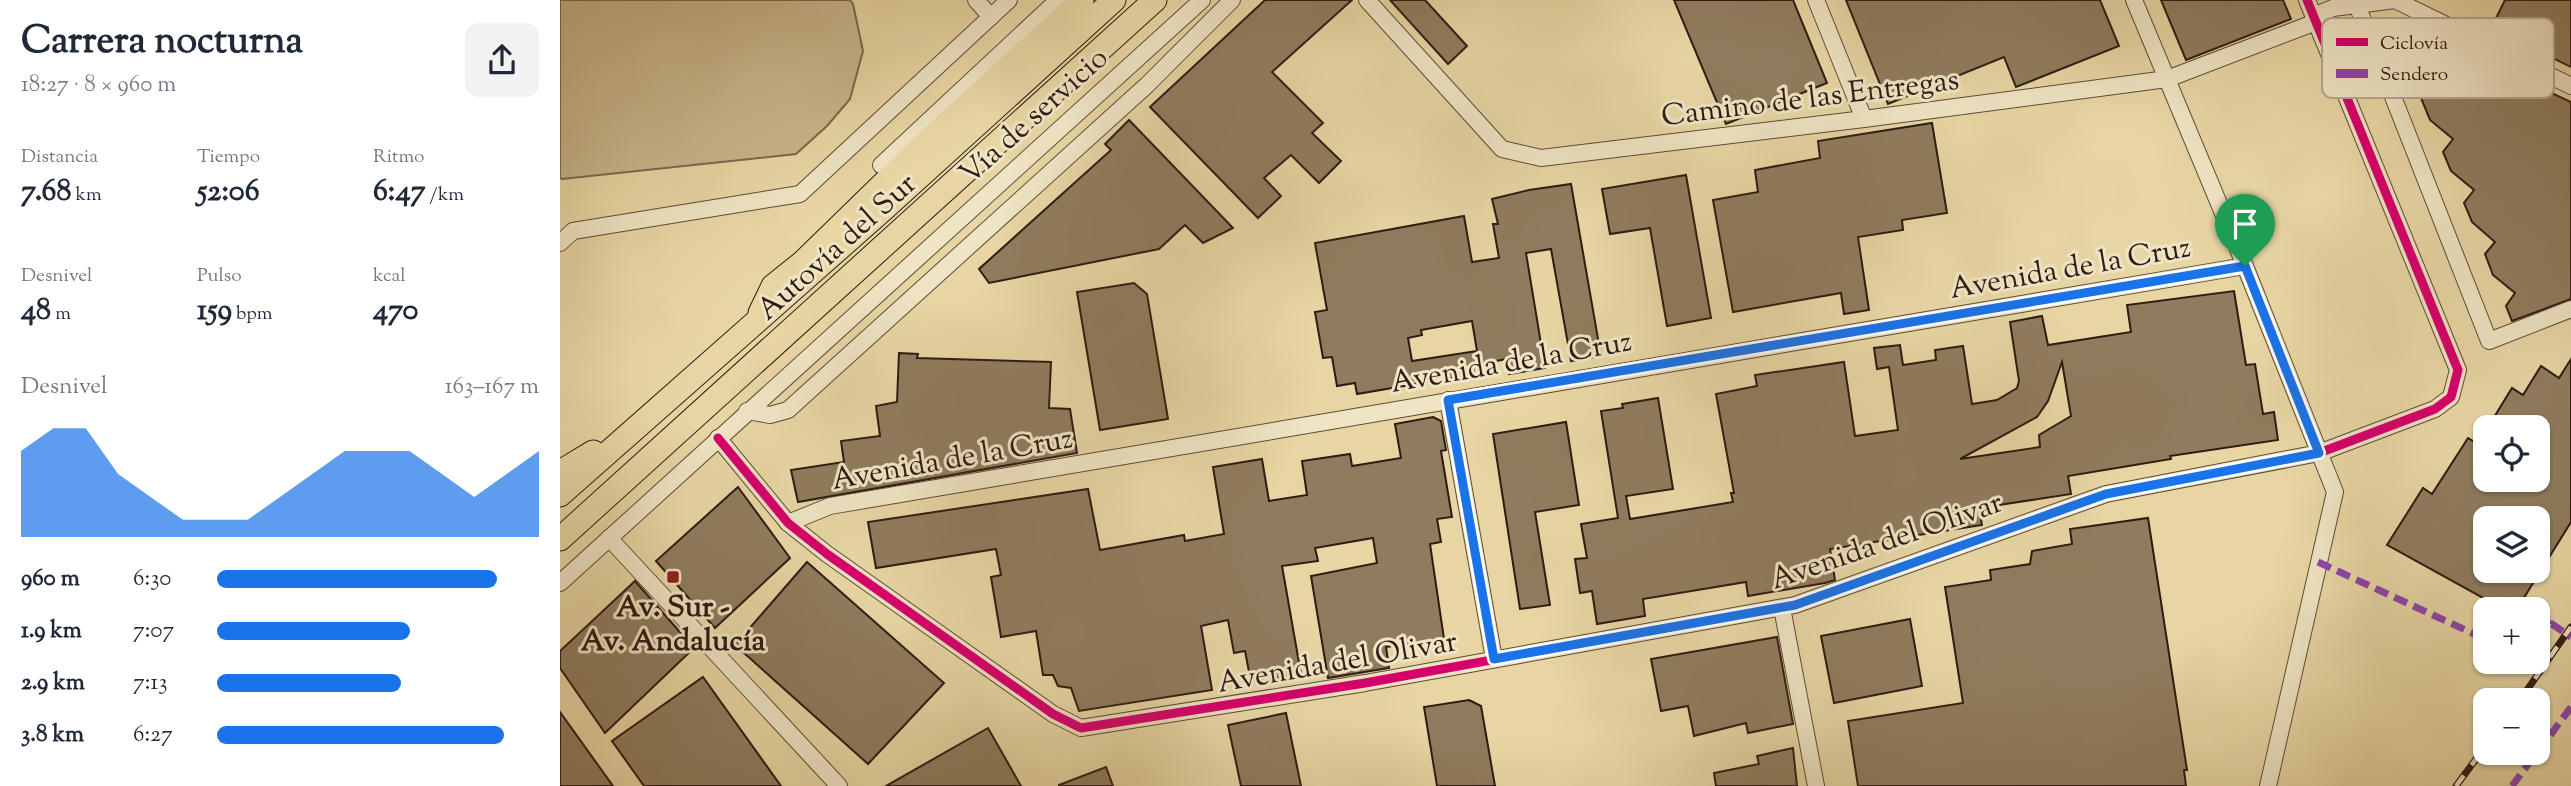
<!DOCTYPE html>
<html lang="es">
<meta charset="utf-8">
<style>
:root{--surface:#fff;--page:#f2f2f3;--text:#1f2937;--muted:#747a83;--accent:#1a73e8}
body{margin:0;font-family:"Sorts Mill Goudy",serif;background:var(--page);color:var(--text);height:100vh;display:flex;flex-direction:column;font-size:26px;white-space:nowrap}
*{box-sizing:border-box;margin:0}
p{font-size:23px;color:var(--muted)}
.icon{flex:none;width:38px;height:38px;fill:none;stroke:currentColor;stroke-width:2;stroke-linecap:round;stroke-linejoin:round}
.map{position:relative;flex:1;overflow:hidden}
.side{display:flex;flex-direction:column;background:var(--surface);width:560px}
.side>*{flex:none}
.fabs{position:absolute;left:1913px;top:415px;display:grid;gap:14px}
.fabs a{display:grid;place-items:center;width:77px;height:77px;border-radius:14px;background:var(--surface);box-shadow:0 2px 5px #0004;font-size:35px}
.pin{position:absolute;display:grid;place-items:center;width:60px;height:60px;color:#fff;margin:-72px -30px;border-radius:50% 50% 50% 0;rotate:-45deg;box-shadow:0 0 7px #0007}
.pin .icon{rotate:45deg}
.round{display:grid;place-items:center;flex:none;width:74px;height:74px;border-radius:14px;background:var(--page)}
.overview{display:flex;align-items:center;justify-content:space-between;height:119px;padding:0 21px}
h1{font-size:38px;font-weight:700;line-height:52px}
.stats{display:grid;grid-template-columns:repeat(3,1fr);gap:10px;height:119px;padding:7px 21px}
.stats div{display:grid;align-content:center}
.stats b{font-size:30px;font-weight:700}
.stats small{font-size:19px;font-weight:400}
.stats p{font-size:19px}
.chart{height:196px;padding:14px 21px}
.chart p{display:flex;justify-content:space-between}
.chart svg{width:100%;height:126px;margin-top:7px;fill:var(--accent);opacity:.7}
ul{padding:0 21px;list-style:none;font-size:23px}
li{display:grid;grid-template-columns:112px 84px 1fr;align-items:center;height:52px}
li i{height:18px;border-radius:9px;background:var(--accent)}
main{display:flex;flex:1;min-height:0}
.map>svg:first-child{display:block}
.green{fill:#c8b68b;stroke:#7c684f;stroke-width:2}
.building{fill:#8f7c5e;stroke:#2f1b13;stroke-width:2;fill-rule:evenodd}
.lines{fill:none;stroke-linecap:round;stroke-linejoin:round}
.minor-casing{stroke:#5d4a37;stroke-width:18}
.highway-casing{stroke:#2f1b13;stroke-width:25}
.minor{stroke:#efe4c4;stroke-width:16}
.highway{stroke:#e7d6a4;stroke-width:23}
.rail-casing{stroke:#2f1b13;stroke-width:7}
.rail{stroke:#efe4c4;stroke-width:4.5;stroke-dasharray:13;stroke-linecap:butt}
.quiet{stroke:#8e44ad;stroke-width:7;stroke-dasharray:14 7;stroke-linecap:butt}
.cycleway-casing{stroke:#efe4c4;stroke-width:13}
.cycleway{stroke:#d6006c;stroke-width:9}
.route-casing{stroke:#fff;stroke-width:14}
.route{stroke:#1a73e8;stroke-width:9}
.poi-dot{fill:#8f2418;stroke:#efe4c4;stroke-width:2.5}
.labels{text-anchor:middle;stroke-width:6;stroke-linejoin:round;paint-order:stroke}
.street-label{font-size:30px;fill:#2f1b13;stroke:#efe4c4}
.poi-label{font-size:30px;font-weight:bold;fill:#2f1b13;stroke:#efe4c4}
.key{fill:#efe4c4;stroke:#b5a88f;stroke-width:2}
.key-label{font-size:19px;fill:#2f1b13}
</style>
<main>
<section class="side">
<div class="overview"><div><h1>Carrera nocturna</h1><p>18:27 · 8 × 960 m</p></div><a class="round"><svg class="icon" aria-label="share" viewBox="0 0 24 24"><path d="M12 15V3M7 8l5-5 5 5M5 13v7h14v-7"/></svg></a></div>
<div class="stats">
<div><p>Distancia</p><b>7.68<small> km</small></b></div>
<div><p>Tiempo</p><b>52:06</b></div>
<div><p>Ritmo</p><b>6:47<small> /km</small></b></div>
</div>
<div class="stats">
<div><p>Desnivel</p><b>48<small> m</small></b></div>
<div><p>Pulso</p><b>159<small> bpm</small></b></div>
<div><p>kcal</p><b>470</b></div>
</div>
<div class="chart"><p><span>Desnivel</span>163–167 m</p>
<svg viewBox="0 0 160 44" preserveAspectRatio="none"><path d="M0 44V14L10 6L20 6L30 22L40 30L50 38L60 38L70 38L80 30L90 22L100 14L110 14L120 14L130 22L140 30L150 22L160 14V44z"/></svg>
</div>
<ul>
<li><b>960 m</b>6:30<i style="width:87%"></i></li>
<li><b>1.9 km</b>7:07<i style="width:60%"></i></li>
<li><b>2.9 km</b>7:13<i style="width:57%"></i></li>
<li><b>3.8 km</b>6:27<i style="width:89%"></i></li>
</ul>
</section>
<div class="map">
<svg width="2011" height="786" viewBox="0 0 2011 786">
<rect width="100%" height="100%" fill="#e7d6a4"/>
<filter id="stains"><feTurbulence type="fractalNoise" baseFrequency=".00286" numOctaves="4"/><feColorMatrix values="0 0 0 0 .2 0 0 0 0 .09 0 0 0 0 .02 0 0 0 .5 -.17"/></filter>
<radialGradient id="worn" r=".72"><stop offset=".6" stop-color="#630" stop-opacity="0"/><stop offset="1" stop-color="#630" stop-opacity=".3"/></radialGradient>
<polygon class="green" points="0,0 290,0 293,4 303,51 290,99 267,126 236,154 2,179 0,178"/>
<g class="building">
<polygon points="705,0 792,0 712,72 763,123 752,133 781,161 759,183 731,155 704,178 721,196 698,218 590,107"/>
<polygon points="830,0 865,0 907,46 888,64"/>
<polygon points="1114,0 1233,0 1267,83 1166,124"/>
<polygon points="1286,0 1540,0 1559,46 1456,87 1444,57 1328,104"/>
<polygon points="1601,0 1723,0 1731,19 1626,60"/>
<polygon points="1945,0 2011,0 2011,67 1931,28"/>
<polygon points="1841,23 2011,102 2011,299 1952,321 1946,306 1955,293 1933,275 1925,254 1935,242 1912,222 1904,203 1914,190 1891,171 1883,152 1893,139 1870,120 1832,27"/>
<polygon points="569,120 673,228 643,243 625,225 599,249 429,283 419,269 551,150 545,144"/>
<polygon points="1372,123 1387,213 1342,220 1343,230 1298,237 1309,310 1284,314 1281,293 1173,312 1153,200 1198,192 1195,170 1260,158 1258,141"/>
<polygon points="1126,175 1151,318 1107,326 1090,228 1050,234 1042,189"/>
<path d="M1011 184 1041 356 1011 361 991 249 966 253 985 368 949 374 946 359 913 366 914 374 797 394 795 383 777 386 772 357 763 358 755 312 767 310 755 243 904 216 912 262 939 258 933 224H938L932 199 969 190ZM912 321 917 351 852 361 848 338 862 335 861 330Z"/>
<polygon points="574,283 587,294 608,419 540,430 517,292"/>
<path d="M1674 291 1686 365 1695 364 1703 414 1714 412 1718 440 1610 456 1611 459 1508 476 1511 494 1419 508 1422 525 1270 549 1275 580 1265 583 1188 596 1186 582 1083 599 1085 616 1037 624 1032 591 1020 593 1015 559 1027 558 1021 524 1058 518 1041 411 1063 408 1062 404 1098 398 1113 489 1066 496 1070 519 1173 502 1171 493H1174L1156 394 1197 386 1195 375 1284 362 1295 436 1338 430 1329 367 1317 369 1314 348 1340 345 1343 365 1376 360 1375 350 1403 346 1412 404 1437 400 1457 388 1459 381 1450 322 1482 316 1488 345 1571 332 1567 305ZM1502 362 1511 416 1479 435 1480 447 1400 459 1477 417 1488 401Z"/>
<polygon points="339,353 358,354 357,358 491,362 489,408 510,409 517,453 238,502 231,470 284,462 281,441 320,436 316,406 337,402"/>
<path d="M2011 359V522L1957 609H1943L1827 545 1863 488 1872 494 1908 438 1918 444 1925 432V480H1978V427H1928L1952 388 1963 395 1981 366 1999 378ZM1925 518H1978V570H1925Z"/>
<polygon points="873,417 881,421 886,450 881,451 892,517 877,519 881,542 870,544 884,639 826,647 829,668 768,678 751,576 817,563 813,538 755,548 758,561 722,566 741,674 691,682 685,651 674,653 668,620 641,626 652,690 519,711 511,688 498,686 493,675 483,675 476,631 441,637 431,577 441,575 436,549 316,568 308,522 528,489 540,550 624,535 625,541 664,534 653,467 702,459 709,501 747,495 742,461 790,454 792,466 841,458 835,424"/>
<polygon points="1006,422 1019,505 975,512 990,605 960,609 933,434"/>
<polygon points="178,487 230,558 155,628 96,561"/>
<polygon points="1588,518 1627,770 1624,770 1626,786 1298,786 1288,721 1403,703 1385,587 1431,580 1430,570 1470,564 1472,551 1512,544 1510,529"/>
<polygon points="247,562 384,683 308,764 175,645"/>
<polygon points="75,581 134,648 45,733 0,668 0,651"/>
<polygon points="1350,619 1362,686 1274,703 1261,636"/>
<polygon points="1217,637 1233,724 1188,733 1186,723 1134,736 1128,706 1101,711 1091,659"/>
<polygon points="143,677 221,786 84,786 52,741"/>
<polygon points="909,700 921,706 935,786 877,786 864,707"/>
<polygon points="0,712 53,786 0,786"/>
<polygon points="726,713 741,786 681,786 668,725"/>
<polygon points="428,728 461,786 326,786"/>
<polygon points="1233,748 1237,786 1156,786 1154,773 1199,764 1197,756"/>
<polygon points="546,767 553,786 499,786 499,785"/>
</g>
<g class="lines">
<g class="minor-casing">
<g id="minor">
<polyline points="416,0 431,17"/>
<polyline points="807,0 942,149 981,158 1304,119 1607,79 1756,22"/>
<polyline points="1256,0 1304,119"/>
<polyline points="1574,0 1685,266 1775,492 1708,786"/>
<polyline points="1797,5 1929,341 2011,309"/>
<polyline points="1753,16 1773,8 1835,0 2011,86"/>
<polyline points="321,165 498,0"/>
<polyline points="0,243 13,231 240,194 449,0"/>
<polyline points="888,400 934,659"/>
<polyline points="187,411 210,415 228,410 587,85 672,0"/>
<polyline points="158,438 228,523 267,554 493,714 521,728 805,683 1235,605 1546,494 1759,453 1875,409 1891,397 1898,370 1747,0"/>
<polyline points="228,523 270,506 1685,266"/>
<polyline points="49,538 279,786"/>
<polyline points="0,583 642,0"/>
<polyline points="1222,608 1256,786"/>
</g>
</g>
<g class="highway-casing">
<g id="highway">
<polyline points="200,313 213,286 243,262 361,147 522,0"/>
<polyline points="0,472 33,452"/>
<polyline points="0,495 325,208 554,0"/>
<polyline points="0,539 595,0"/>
</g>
</g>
<use href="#minor" class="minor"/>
<use href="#highway" class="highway"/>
<g class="rail-casing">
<g id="rail">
<polyline points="1960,700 2011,627"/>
<polyline points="1896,786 1925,747"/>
</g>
</g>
<use href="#rail" class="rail"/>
<g class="quiet">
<polyline points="1758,562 1925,639"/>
<polyline points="1978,641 1992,624 2011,637"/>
<polyline points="1978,752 2011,707"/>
<polyline points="1952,786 1977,752"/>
</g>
<g class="cycleway-casing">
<polyline id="cycleway" points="158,438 228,523 267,554 493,714 521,728 805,683 1235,605 1546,494 1759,453 1875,409 1891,397 1898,370 1747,0"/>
</g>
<use href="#cycleway" class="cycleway"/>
</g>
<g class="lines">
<g class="route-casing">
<polygon id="route" points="1685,266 1759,453 1546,494 1235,605 934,659 888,400"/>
</g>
<use href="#route" class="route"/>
</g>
<rect class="poi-dot" x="106" y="570" width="14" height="14" rx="3.5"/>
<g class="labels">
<g class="street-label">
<text transform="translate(1250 97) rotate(-7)" y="10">Camino de las Entregas</text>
<text transform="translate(473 115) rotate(-42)" y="10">Vía de servicio</text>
<text transform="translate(276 246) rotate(-42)" y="10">Autovía del Sur</text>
<text transform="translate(1510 267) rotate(-10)" y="10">Avenida de la Cruz</text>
<text transform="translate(951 361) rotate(-10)" y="10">Avenida de la Cruz</text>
<text transform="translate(392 458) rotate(-10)" y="10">Avenida de la Cruz</text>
<text transform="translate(1326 540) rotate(-19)" y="10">Avenida del Olivar</text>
<text transform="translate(777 661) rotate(-10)" y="10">Avenida del Olivar</text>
</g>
<g class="poi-label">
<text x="113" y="616">Av. Sur -<tspan x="113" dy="34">Av. Andalucía</tspan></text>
</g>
</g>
<rect x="1762" y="18" width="232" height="80" rx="10" class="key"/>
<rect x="1776" y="38" width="32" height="8" fill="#d6006c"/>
<rect x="1776" y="69" width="32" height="9" fill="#8e44ad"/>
<g class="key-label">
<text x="1820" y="49">Ciclovía</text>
<text x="1820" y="80">Sendero</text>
</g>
<rect width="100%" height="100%" filter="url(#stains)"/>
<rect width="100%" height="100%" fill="url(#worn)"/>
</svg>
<div class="fabs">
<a><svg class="icon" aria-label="locate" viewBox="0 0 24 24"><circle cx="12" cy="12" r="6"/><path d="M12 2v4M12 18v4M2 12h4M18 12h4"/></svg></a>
<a><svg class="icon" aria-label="layers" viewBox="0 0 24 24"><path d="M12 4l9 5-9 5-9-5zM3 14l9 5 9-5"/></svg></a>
<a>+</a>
<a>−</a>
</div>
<div class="pin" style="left:1685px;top:266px;background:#1e9e55"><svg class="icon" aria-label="arrive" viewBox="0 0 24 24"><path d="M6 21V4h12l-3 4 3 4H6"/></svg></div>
</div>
</main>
